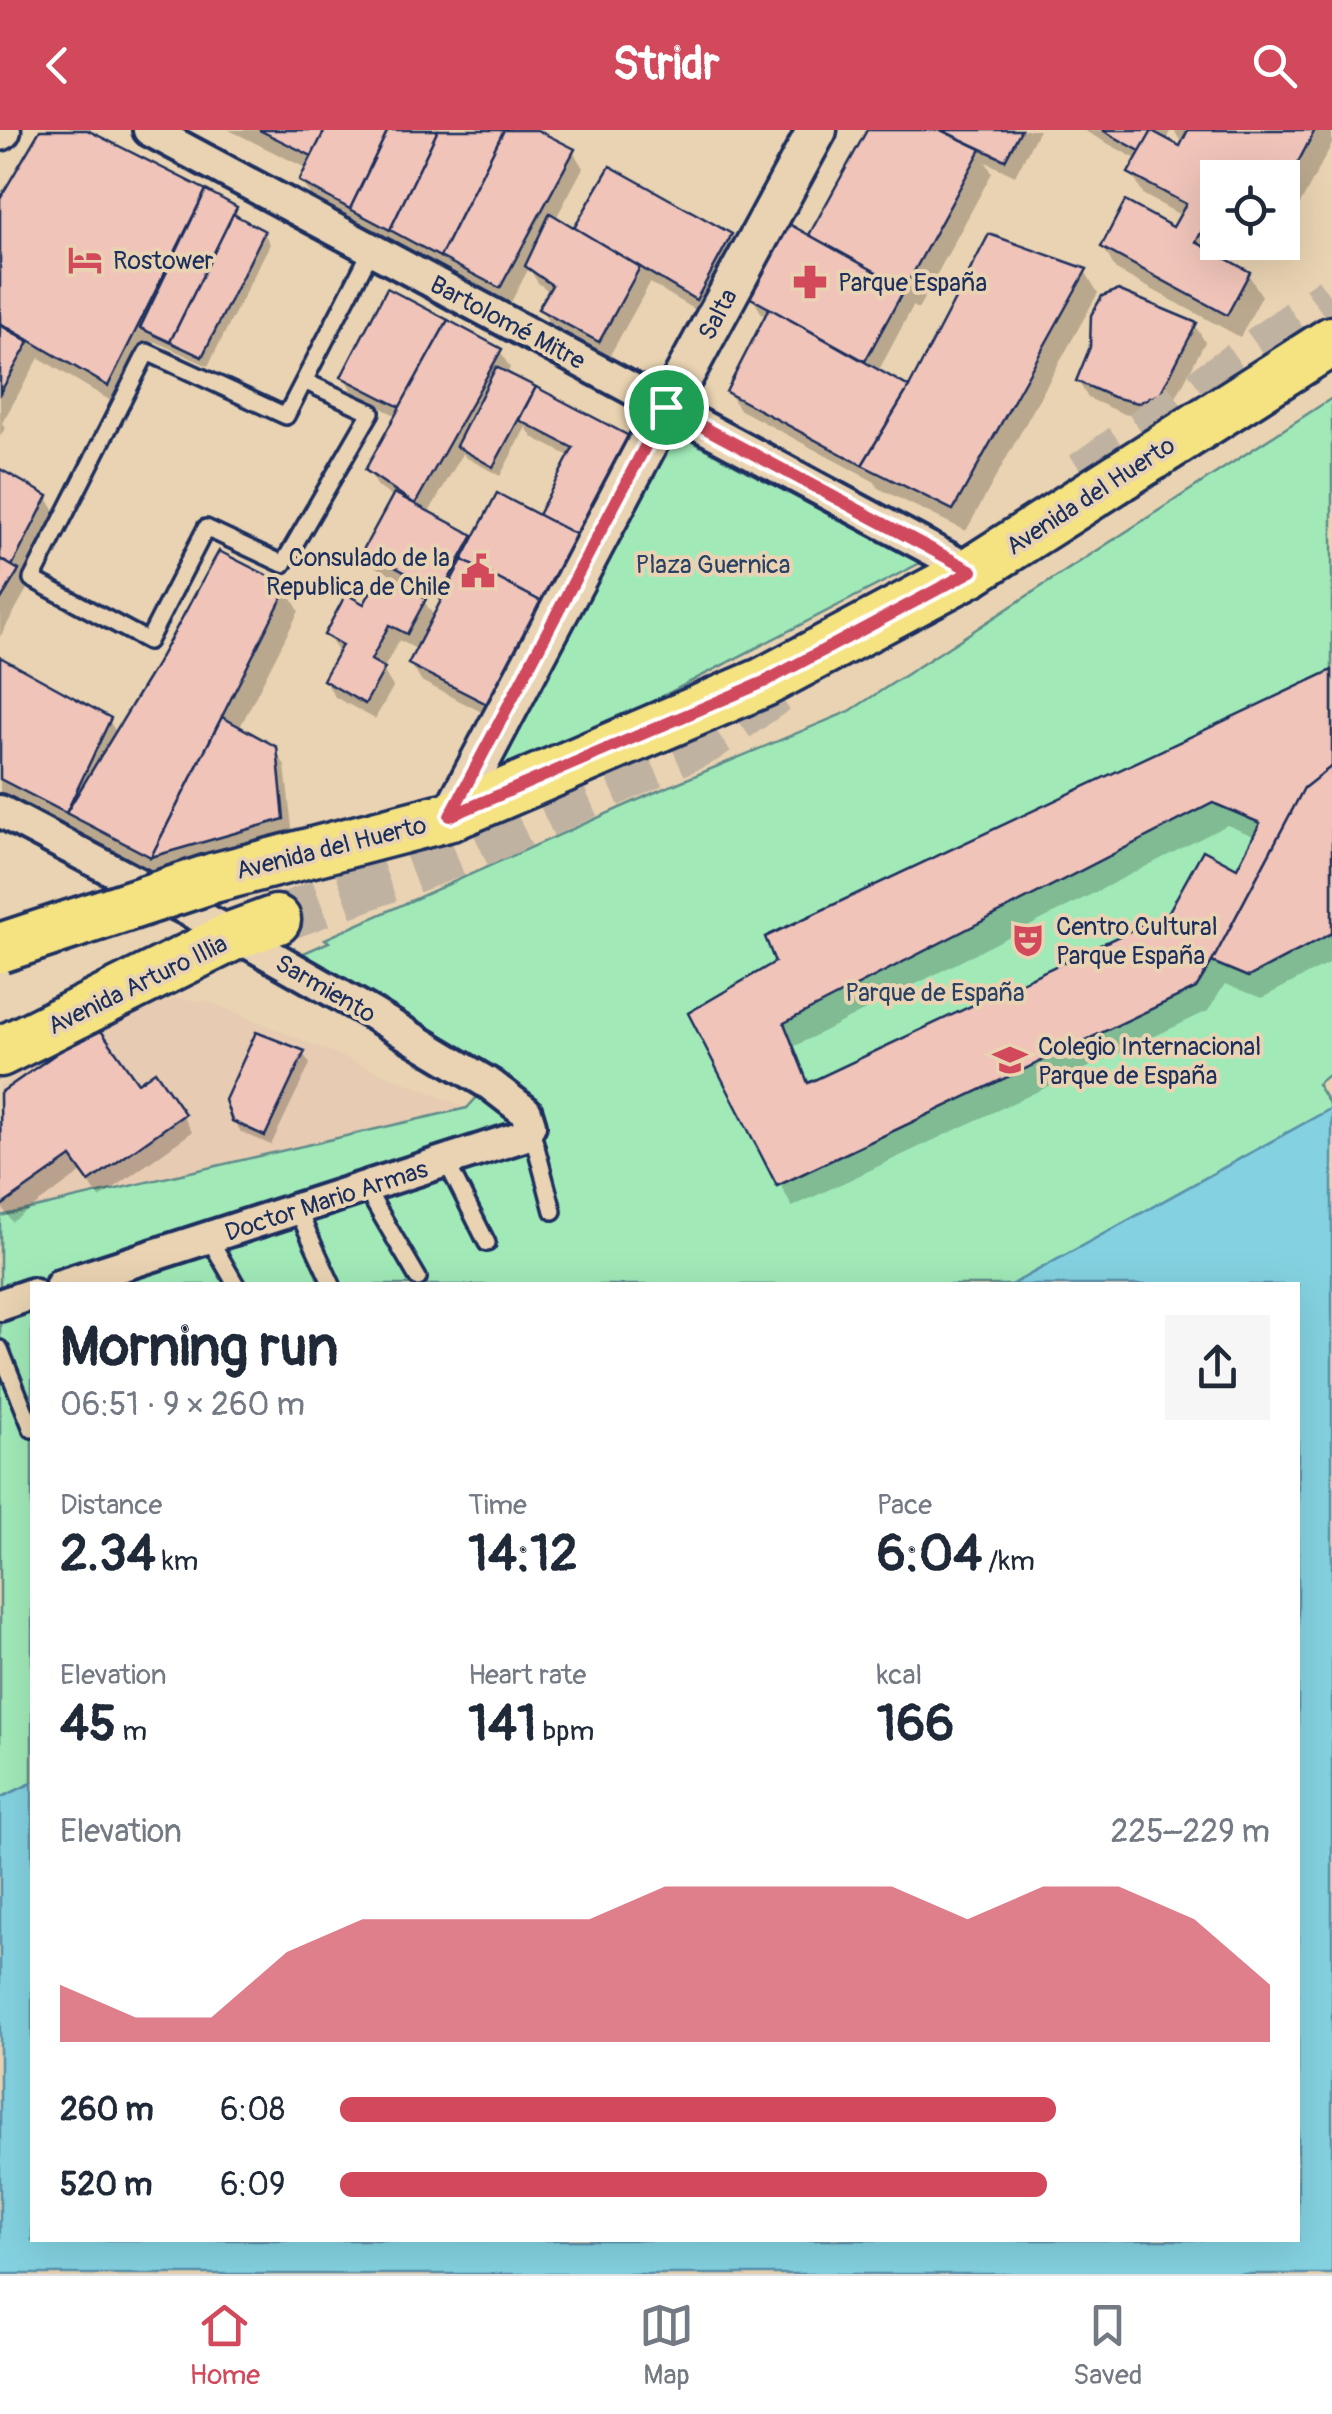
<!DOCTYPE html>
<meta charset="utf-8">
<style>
:root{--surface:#fff;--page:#f6f6f7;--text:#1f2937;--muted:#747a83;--line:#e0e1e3;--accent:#d1495b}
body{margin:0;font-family:Pangolin,sans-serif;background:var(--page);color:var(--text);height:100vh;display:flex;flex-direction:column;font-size:38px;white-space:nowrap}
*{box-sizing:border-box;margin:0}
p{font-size:32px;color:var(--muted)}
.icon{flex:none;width:55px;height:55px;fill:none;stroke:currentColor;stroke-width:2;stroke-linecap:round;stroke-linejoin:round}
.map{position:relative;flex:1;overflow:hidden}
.details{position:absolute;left:30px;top:1152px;width:1270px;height:960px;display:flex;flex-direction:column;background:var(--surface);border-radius:0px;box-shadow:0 10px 40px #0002}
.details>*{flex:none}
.fabs{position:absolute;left:1200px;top:30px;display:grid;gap:20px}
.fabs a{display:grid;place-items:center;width:100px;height:100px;border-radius:0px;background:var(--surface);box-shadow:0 10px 40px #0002;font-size:50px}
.pin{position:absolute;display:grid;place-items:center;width:85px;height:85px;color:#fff;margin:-42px;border:5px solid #fff;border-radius:50%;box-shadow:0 2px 10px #0007}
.round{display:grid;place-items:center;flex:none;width:105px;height:105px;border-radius:0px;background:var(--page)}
.overview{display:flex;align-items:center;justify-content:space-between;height:170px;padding:0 30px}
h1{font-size:55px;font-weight:700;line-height:75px}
.metrics{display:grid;grid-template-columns:repeat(3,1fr);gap:15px;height:170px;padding:10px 30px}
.metrics div{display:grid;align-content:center}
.metrics b{font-size:50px;font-weight:700}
.metrics small{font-size:28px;font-weight:400}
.metrics p{font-size:28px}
.chart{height:280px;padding:20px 30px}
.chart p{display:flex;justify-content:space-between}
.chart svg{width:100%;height:180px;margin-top:10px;fill:var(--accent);opacity:.7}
ul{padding:0 30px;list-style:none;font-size:32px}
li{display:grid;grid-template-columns:160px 120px 1fr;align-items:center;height:75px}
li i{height:25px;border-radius:12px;background:var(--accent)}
header{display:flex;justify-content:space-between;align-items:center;height:130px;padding:0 30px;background:var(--accent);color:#fff;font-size:45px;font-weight:700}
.menu{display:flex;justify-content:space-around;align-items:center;height:140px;border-top:2px solid var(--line);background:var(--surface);font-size:28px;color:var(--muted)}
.menu a{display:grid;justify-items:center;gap:5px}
.menu .active{color:var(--accent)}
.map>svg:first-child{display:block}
.built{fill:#e7cbb2}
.green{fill:#a1eab8;stroke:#5e8c8b;stroke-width:2.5}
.water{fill:#84d2e1;stroke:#5a91ad;stroke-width:2.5}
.shadow{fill:#0003;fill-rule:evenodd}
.building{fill:#f0c4b9;stroke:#1b2f5e;stroke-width:2.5;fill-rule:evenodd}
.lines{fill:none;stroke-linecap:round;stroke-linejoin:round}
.primary-tunnel{stroke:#c0b2a1;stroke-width:48;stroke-dasharray:48 24;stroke-linecap:butt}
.service-casing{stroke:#1b2f5e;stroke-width:22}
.minor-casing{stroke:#1b2f5e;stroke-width:38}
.tertiary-casing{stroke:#1b2f5e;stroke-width:45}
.primary-casing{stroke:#1b2f5e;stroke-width:55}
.service{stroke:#e9d3b2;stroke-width:15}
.minor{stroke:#e9d3b2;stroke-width:30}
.tertiary{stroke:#e9d3b2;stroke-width:38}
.primary{stroke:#f5e382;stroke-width:48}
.primary-bridge-casing{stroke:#1b2f5e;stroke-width:55;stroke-linecap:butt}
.primary-bridge{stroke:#f5e382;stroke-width:48}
.route-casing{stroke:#fff;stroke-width:20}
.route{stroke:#d1495b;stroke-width:12}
.labels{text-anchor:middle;stroke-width:8;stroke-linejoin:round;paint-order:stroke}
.poi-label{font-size:25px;fill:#1b2f5e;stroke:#e9d3b2;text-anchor:start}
.street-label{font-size:25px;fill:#1b2f5e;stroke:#e9d3b2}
.park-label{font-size:25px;fill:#284267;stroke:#e9d3b2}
</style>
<header><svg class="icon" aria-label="back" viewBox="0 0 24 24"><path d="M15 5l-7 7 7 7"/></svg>Stridr<svg class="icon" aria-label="search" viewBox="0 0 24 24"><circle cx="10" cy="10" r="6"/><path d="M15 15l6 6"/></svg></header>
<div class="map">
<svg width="1332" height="2144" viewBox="0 0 1332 2144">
<rect width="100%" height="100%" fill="#e9d3b2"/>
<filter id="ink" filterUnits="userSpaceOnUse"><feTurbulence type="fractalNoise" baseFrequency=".01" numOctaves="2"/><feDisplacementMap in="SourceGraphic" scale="20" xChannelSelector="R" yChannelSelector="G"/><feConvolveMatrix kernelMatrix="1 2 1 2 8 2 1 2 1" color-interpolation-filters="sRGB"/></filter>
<g filter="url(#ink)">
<polygon class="built" points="175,868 209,872 467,978 0,1086 0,955 97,895"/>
<g class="green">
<polygon points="1332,268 1332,942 1317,954 1332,978 1011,1155 32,1155 32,1653 0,1668 0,1086 467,978 500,942 495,942 297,826 329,812 325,809 658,661 850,581"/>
<polygon points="675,303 920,433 489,656"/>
</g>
<polygon class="water" points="1332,978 1332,2144 0,2144 0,1668 32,1653 32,2110 1298,2110 1298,1155 1011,1155"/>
<g class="shadow">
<polygon points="43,0 82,0 235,79 241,90 264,103 270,114 208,236 154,211 121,277 39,228 2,293 5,298 0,307 0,73"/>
<polygon points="229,0 531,0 573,21 583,38 555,90 575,101 730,106 740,123 706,186 650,153 609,227 551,196 541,179 550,162 538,153 529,138 510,174 312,68 302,51 308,39"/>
<polygon points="870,0 1039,0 1015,46 986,32 992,43 918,179 913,176 878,242 910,260 1085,141 1098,163 966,401 878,358 875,352 739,279 729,262 767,188 762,184 752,167 816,112 811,105"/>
<polygon points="1083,0 1171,0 1165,11 1181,20 1185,12 1179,9 1174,0 1332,0 1332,14 1299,76 1282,67 1282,48 1218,48 1218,112 1220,112 1214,125 1248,144 1262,166 1240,207 1116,140 1103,117 1174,101 1182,86 1144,65 1131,43 1138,30"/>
<polygon points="1251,112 1279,112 1273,124"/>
<polygon points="1195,195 1205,212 1169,281 1149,289 1124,284 1088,268 1078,251"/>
<path d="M500 221 510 238 506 245 629 308 501 592 421 551 411 534 418 520 399 510 383 540 393 557 375 589 335 567 325 550 340 524 327 505 365 477 424 471 435 488 443 472 376 437 366 420 394 368 378 357 368 340 397 286 354 264 344 247ZM526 297 532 307 571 327 539 388 474 412 471 407 428 384 463 323 465 327 500 346Z"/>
<polygon points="0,341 47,368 57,385 22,451 27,459 0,507"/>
<polygon points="286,458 299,481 239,599 275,618 285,636 293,706 164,748 0,663 0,530 109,590 117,604"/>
<path d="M1332 544V832L1262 868 1225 854 1208 881 792 1077 692 884ZM1227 695 1256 707 1238 742 1169 785 810 955 795 916Z"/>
<polygon points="96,898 137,956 183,986 192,1002 100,1068 82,1042 12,1092 0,1074 0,966"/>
<polygon points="303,923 310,934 271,1015 241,1002 234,990"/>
</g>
<g class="building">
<polygon points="40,0 87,0 206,60 108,256 0,193 0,68"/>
<polygon points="259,0 325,0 312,26"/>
<polygon points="325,0 388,0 350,79 299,51"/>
<polygon points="388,0 438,0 390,100 350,79"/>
<polygon points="438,0 504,0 440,127 390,100"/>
<polygon points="504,0 537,0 575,19 500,158 440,127"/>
<polygon points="867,0 941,0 981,19 905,158 809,105"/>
<polygon points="941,0 1021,0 1005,30"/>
<polygon points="1102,0 1152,0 1140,21"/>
<polygon points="1188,0 1315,0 1286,55 1282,53 1282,48 1268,46 1267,48 1218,48 1218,81 1214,79 1196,112 1250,142 1227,185 1101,117 1125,71 1173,97 1186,74 1128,43 1152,1 1180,16"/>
<polygon points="610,36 732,104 696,170 574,98"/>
<polygon points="206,60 237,77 170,212 140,198"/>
<polygon points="550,83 640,137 599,212 538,179 552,155 525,136"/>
<polygon points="233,84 265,101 202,227 170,212"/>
<polygon points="789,94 905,158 865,231 749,167"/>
<polygon points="989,104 1087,139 953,380 862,335 909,257"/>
<polygon points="387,158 448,190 400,277 341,247"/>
<polygon points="1118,160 1197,193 1160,264 1138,273 1113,267 1076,251 1090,217 1091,185 1102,166"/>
<polygon points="769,178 909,257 862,335 726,262"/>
<polygon points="448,190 502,219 415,374 365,340"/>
<polygon points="0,195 29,212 0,263"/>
<polygon points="496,237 536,257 493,337 456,316"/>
<polygon points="536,257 631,307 579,406 538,385 573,318 519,290"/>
<polygon points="0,339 48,366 12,436 0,429"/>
<polygon points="394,363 473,405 442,462 363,420"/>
<polygon points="497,363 579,406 544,473 462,430"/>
<polygon points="219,421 288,456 151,727 66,683 156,535"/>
<polygon points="0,429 19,440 0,471"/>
<polygon points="462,430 544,473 491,576 408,534"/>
<polygon points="380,444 426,469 407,504 389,495 371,530 385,538 365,574 323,550 342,515 324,505 346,464 364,474"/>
<polygon points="0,527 111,588 66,683 0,649"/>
<path d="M1332 540V636L1304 658 1212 832 1196 858 777 1056 688 883 775 832 765 807ZM1213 673 1260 693 1237 738 1203 720 1168 783 808 953 784 893Z"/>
<polygon points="222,587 277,617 284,689 151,727"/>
<polygon points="1332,636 1332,803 1248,847 1212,832 1304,658"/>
<polygon points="97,895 138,953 155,941 185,984 89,1052 71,1027 1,1076 0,963"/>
<polygon points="256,902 305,921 265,1006 232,991 225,970"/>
</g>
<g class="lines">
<g class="primary-tunnel">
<polyline points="1084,345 1332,169"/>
<polyline points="276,790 467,719 705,610 783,555"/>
</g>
<g class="service-casing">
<g id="service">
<polyline points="304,251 371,282 283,434 206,398 148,511 32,449 147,222 286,286 372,119"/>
<polyline points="531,998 553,1081"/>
<polyline points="446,1031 487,1113"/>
<polyline points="365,1057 418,1148"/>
<polyline points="297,1079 332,1155"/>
<polyline points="209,1108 236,1155"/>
<polyline points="0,1219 32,1299"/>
</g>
</g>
<g class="minor-casing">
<g id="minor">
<polyline points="149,0 972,441"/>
<polyline points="0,681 235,805 371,883 491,955 526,982 530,995 523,1006 61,1155"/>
<polyline points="0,1175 32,1164"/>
</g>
</g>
<g class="tertiary-casing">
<g id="tertiary">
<polyline points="0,1 1,0"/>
<polyline points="451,686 667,277 817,0"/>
</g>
</g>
<g class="primary-casing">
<g id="primary">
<polyline points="213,748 451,686 764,552 972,441 1332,211"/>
<polyline points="0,922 235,805 276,790"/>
</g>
</g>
<use href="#service" class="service"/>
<use href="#minor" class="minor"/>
<use href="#tertiary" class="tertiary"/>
<use href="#primary" class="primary"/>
<g class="primary-bridge-casing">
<polyline id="primary-bridge" points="0,818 213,748"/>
</g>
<use href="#primary-bridge" class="primary-bridge"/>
</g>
</g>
<g class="lines" filter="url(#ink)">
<g class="route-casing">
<polygon id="route" points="666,277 972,441 764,552 450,686"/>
</g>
<use href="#route" class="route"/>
</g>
<defs>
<g id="hotel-bare" transform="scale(2.7)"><path d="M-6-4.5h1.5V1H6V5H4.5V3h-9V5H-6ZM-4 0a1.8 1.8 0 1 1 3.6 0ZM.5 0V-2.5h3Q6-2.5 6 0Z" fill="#d1495b" stroke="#e9d3b2" stroke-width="2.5" paint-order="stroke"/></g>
<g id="pharmacy-bare" transform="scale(2.7)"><path d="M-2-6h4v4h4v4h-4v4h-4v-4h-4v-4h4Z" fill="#d1495b" stroke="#e9d3b2" stroke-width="2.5" paint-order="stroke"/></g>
<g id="civic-bare" transform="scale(2.7)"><path d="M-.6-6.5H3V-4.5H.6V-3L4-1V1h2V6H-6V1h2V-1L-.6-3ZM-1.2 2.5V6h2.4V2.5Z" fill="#d1495b" stroke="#e9d3b2" stroke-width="2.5" paint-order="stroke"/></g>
<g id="theatre-bare" transform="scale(2.7)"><path d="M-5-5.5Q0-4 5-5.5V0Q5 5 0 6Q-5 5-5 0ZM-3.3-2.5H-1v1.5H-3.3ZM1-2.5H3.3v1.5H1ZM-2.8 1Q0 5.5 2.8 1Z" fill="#d1495b" stroke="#e9d3b2" stroke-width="2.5" paint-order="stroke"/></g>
<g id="school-bare" transform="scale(2.7)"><path d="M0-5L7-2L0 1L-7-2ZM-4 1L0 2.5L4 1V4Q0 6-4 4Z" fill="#d1495b" stroke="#e9d3b2" stroke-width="2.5" paint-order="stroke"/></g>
</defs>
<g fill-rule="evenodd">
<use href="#hotel-bare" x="85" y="130"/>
<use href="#pharmacy-bare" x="810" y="152"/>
<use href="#civic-bare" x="478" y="441"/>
<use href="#theatre-bare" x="1028" y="810"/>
<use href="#school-bare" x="1010" y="930"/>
</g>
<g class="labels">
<g class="poi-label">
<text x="113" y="139">Rostower</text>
<text x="838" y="161">Parque España</text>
<text x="450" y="436" text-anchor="end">Consulado de la<tspan x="450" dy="29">Republica de Chile</tspan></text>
<text x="1056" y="805">Centro Cultural<tspan x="1056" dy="29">Parque España</tspan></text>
<text x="1038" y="925">Colegio Internacional<tspan x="1038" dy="29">Parque de España</tspan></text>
</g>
<g class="street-label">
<text transform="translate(717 184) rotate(-62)" y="9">Salta</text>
<text transform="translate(508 192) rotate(28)" y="9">Bartolomé Mitre</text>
<text transform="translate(1090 365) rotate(-33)" y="9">Avenida del Huerto</text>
<text transform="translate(331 717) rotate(-14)" y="9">Avenida del Huerto</text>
<text transform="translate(137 854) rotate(-26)" y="9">Avenida Arturo Illia</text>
<text transform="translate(326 858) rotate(30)" y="9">Sarmiento</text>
<text transform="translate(326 1070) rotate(-18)" y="9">Doctor Mario Armas</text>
</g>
<g class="park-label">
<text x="713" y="443">Plaza Guernica</text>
<text x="935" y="871">Parque de España</text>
</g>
</g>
</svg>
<div class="fabs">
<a><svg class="icon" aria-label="locate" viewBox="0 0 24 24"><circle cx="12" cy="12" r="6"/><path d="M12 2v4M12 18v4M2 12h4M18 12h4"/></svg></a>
</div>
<div class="pin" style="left:666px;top:277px;background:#1e9e55"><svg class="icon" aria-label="arrive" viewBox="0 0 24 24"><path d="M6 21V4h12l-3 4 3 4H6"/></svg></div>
<section class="details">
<div class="overview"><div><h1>Morning run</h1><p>06:51 · 9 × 260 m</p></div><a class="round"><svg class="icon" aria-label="share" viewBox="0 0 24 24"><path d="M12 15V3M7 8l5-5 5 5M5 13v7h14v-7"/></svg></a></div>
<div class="metrics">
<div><p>Distance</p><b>2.34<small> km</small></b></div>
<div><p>Time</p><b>14:12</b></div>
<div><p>Pace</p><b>6:04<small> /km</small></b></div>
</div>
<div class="metrics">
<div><p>Elevation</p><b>45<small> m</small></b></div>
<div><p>Heart rate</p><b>141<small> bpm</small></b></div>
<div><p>kcal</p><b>166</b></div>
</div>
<div class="chart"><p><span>Elevation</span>225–229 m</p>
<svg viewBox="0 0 160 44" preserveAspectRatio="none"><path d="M0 44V30L10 38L20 38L30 22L40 14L50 14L60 14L70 14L80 6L90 6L100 6L110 6L120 14L130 6L140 6L150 14L160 30V44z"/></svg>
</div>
<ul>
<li><b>260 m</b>6:08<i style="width:77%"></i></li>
<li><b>520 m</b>6:09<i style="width:76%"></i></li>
</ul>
</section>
</div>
<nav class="menu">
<a class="active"><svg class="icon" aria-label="home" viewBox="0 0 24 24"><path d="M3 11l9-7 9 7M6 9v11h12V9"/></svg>Home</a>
<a><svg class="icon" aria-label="map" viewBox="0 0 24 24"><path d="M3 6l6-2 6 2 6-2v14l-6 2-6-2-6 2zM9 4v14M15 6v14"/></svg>Map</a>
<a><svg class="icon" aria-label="saved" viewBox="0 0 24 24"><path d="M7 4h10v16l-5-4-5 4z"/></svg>Saved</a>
</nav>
